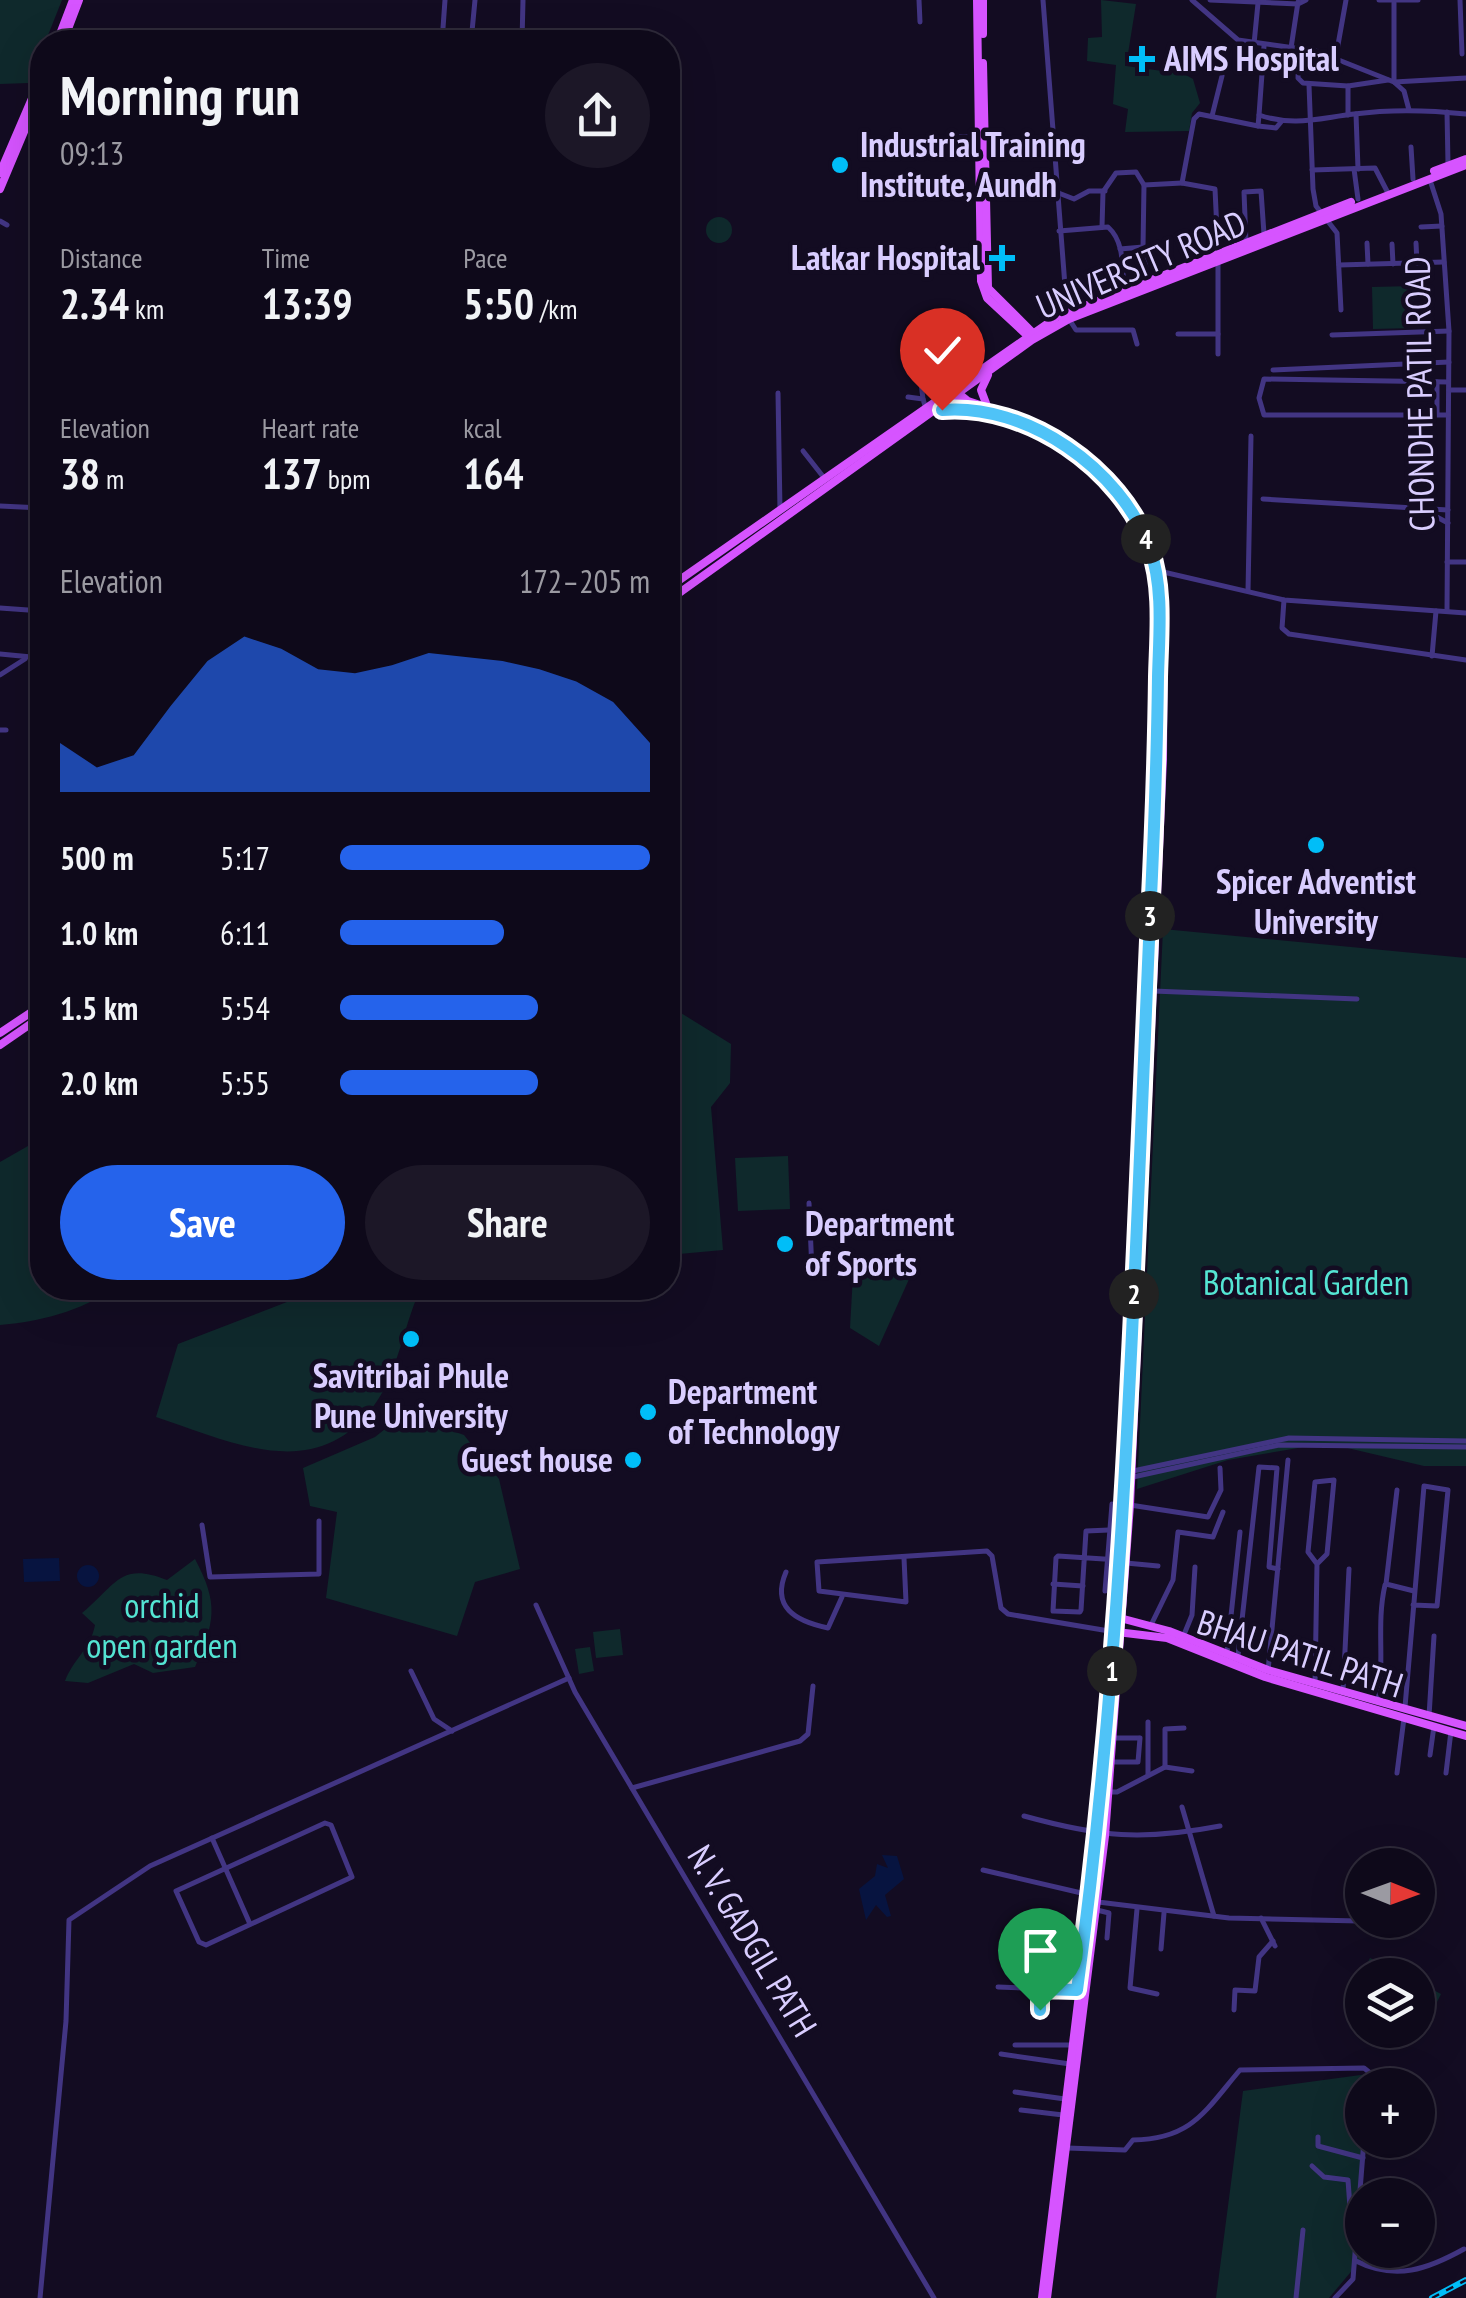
<!DOCTYPE html>
<meta charset="utf-8">
<style>
:root{--surface:#0e091a;--page:#1c1727;--text:#f1f3f6;--muted:#9b9aa2;--line:#2e2a39;--accent:#2563eb}
body{margin:0;font-family:"PT Sans Narrow",sans-serif;background:var(--page);color:var(--text);height:100vh;display:flex;flex-direction:column;font-size:38px;white-space:nowrap}
*{box-sizing:border-box;margin:0}
p{font-size:32px;color:var(--muted)}
.icon{flex:none;width:55px;height:55px;fill:none;stroke:currentColor;stroke-width:2;stroke-linecap:round;stroke-linejoin:round}
.map{position:relative;flex:1;overflow:hidden}
.sheet{position:absolute;left:30px;top:30px;width:650px;height:1270px;display:flex;flex-direction:column;background:var(--surface);border-radius:40px;box-shadow:0 10px 40px #0002,0 0 0 2px var(--line)}
.sheet>*{flex:none}
.needle{width:65px;rotate:91deg}
.buttons{position:absolute;left:1345px;top:1848px;display:grid;gap:20px}
.buttons a{display:grid;place-items:center;width:90px;height:90px;border-radius:50%;background:var(--surface);box-shadow:0 10px 40px #0002,0 0 0 2px var(--line);font-size:50px}
.pin{position:absolute;display:grid;place-items:center;width:85px;height:85px;color:#fff;margin:-102px -42px;border-radius:50% 50% 50% 0;rotate:-45deg;box-shadow:0 0 10px #0007}
.pin .icon{rotate:45deg}
.km{position:absolute;width:50px;height:50px;margin:-25px;border-radius:50%;background:#222;color:#fff;font-size:28px;line-height:50px;text-align:center}
.round{display:grid;place-items:center;flex:none;width:105px;height:105px;border-radius:52px;background:var(--page)}
.headline{display:flex;align-items:center;justify-content:space-between;height:170px;padding:0 30px}
h1{font-size:55px;font-weight:700;line-height:75px}
.stats{display:grid;grid-template-columns:repeat(3,1fr);gap:15px;height:170px;padding:10px 30px}
.stats div{display:grid;align-content:center}
.stats b{font-size:42px;font-weight:700}
.stats small{font-size:28px;font-weight:400}
.stats p{font-size:28px}
.chart{height:280px;padding:20px 30px}
.chart p{display:flex;justify-content:space-between}
.chart svg{width:100%;height:180px;margin-top:10px;fill:var(--accent);opacity:.7}
.cta{display:flex;gap:20px;margin-top:auto;padding:20px 30px}
.cta a{flex:1;height:115px;border-radius:60px;background:var(--accent);color:#fff;font-size:40px;font-weight:700;line-height:115px;text-align:center}
.cta a+a{background:var(--page);color:var(--text)}
ul{padding:0 30px;list-style:none;font-size:32px}
li{display:grid;grid-template-columns:160px 120px 1fr;align-items:center;height:75px}
li i{height:25px;border-radius:12px;background:var(--accent)}
.map>svg:first-child{display:block}
.green{fill:#0f292c}
.water{fill:#071440}
.lines{fill:none;stroke-linecap:round;stroke-linejoin:round}
.minor{stroke:#423583;stroke-width:5}
.major{stroke:#d654ff;stroke-width:8}
.rail-casing{stroke:#00bef8;stroke-width:6}
.rail{stroke:#130c22;stroke-width:2.5;stroke-dasharray:8;stroke-linecap:butt}
.route-casing{stroke:#fff;stroke-width:20}
.route{stroke:#4fc3f7;stroke-width:12}
.poi-dot{fill:#00bef8;stroke:#130c22;stroke-width:4}
.labels{text-anchor:middle;stroke-width:9;stroke-linejoin:round;paint-order:stroke}
.poi-label{font-size:35px;font-weight:bold;fill:#d9cdff;stroke:#130c22;text-anchor:start}
.street-label{font-size:35px;fill:#d9cdff;stroke:#130c22}
.park-label{font-size:35px;fill:#54e4d3;stroke:#130c22}
</style>
<div class="map">
<svg width="1466" height="2298" viewBox="0 0 1466 2298">
<rect width="100%" height="100%" fill="#130c22"/>
<g class="green">
<polygon points="0,0 62,0 29,83 0,84"/>
<polygon points="1101,0 1136,4 1126,66 1184,74 1193,79 1200,103 1192,113 1189,131 1125,132 1128,109 1113,104 1116,65 1087,61 1088,38 1102,37"/>
<circle cx="719" cy="230" r="13"/>
<polygon points="1413,286 1414,328 1373,329 1372,287"/>
<polygon points="1163,929 1466,958 1466,1466 1424,1466 1339,1446 1310,1446 1228,1460 1137,1489"/>
<polygon points="668,1005 731,1044 730,1083 711,1107 723,1250 668,1255"/>
<path d="M42 1138V1288H114C82 1311 38 1322 0 1325V1162Z"/>
<polygon points="788,1156 790,1209 738,1211 735,1158"/>
<polygon points="853,1275 910,1277 879,1346 850,1328"/>
<path d="M323 1288 415 1302C403 1333 395 1377 375 1404 317 1486 232 1442 156 1417L178 1344Z"/>
<polygon points="404,1414 464,1435 499,1479 520,1569 475,1582 457,1636 326,1598 337,1512 310,1506 303,1468 375,1437"/>
<path d="M195 1559C219 1604 215 1622 195 1667L153 1673 134 1664 88 1683 65 1681C74 1658 90 1650 95 1625L82 1613C116 1585 120 1561 167 1580Z"/>
<polygon points="620,1629 623,1655 596,1658 593,1632"/>
<polygon points="590,1647 594,1671 579,1674 575,1649"/>
<polygon points="1370,1958 1403,1975 1362,1975 1362,2010 1348,2002"/>
<polygon points="1418,1982 1441,1994 1419,2038 1403,2030 1418,2030"/>
<polygon points="1368,2074 1367,2085 1362,2085 1360,2261 1329,2298 1216,2298 1243,2091"/>
</g>
<g class="water">
<polygon points="59,1558 60,1581 24,1582 23,1559"/>
<circle cx="88" cy="1576" r="11"/>
<polygon points="882,1855 897,1856 904,1879 885,1895 891,1916 887,1917 876,1905 866,1920 859,1889 875,1876 877,1864 888,1868"/>
</g>
<g class="lines">
<g class="minor">
<polyline points="919,0 920,22"/>
<polyline points="1043,0 1067,312"/>
<polyline points="1192,0 1238,40 1316,51 1394,82 1466,78"/>
<polyline points="1210,0 1298,4 1306,0"/>
<polyline points="1379,0 1418,0"/>
<polyline points="1460,0 1462,54"/>
<polyline points="1394,3 1394,82 1404,91 1409,110"/>
<polyline points="442,42 445,0"/>
<polyline points="471,42 475,0"/>
<polyline points="522,42 523,0"/>
<polyline points="1254,44 1258,3"/>
<path d="M1264 46 1259 115C1294 127 1319 118 1354 114 1391 109 1429 110 1466 114"/>
<polyline points="1291,48 1298,2"/>
<polyline points="1299,49 1298,78 1303,83 1348,86 1388,80"/>
<polyline points="1336,56 1346,0"/>
<polyline points="1309,85 1313,189 1316,206 1337,233 1341,310"/>
<polyline points="1348,86 1348,115"/>
<polyline points="1447,112 1448,164"/>
<polyline points="1356,114 1358,169"/>
<polyline points="1212,116 1222,76"/>
<polyline points="30,117 42,124"/>
<polyline points="1258,126 1276,128 1281,122"/>
<polyline points="946,137 979,137"/>
<polyline points="1411,147 1413,179"/>
<polyline points="1354,169 1358,199"/>
<polyline points="1312,170 1375,168 1388,193"/>
<polyline points="1430,180 1441,214 1449,331 1447,611"/>
<polyline points="1144,185 1182,183"/>
<polyline points="1056,192 1074,199 1089,191 1105,191"/>
<polyline points="0,221 7,225"/>
<polyline points="1102,227 1103,192 1116,173 1136,172 1144,185 1143,247"/>
<polyline points="1421,227 1442,226"/>
<path d="M1059 231 1108 227C1125 242 1122 268 1124 290"/>
<polyline points="1246,242 1244,192 1261,191 1264,234"/>
<polyline points="1367,243 1368,264"/>
<polyline points="1416,243 1417,263"/>
<polyline points="1392,244 1393,264"/>
<polyline points="1120,249 1143,247 1148,281"/>
<polyline points="1218,252 1215,189 1182,183 1194,119 1199,114 1258,126 1259,115"/>
<polyline points="1339,265 1444,262"/>
<polyline points="1069,319 1076,330 1133,330 1137,344"/>
<polyline points="1178,334 1218,334"/>
<polyline points="1332,335 1449,331"/>
<polyline points="1218,354 1218,260"/>
<polyline points="1273,370 1449,362"/>
<polyline points="921,383 923,399"/>
<polyline points="1449,390 1466,390"/>
<polyline points="778,393 780,510"/>
<polyline points="908,397 923,399 926,409"/>
<polyline points="1437,414 1437,382"/>
<polyline points="1448,415 1264,415 1259,398 1264,379 1448,382"/>
<polyline points="803,451 825,479"/>
<polyline points="1263,499 1448,510"/>
<polyline points="0,506 42,508"/>
<polyline points="1420,508 1448,523"/>
<polyline points="1447,562 1466,562"/>
<polyline points="33,566 42,566"/>
<polyline points="1159,571 1284,600 1466,613"/>
<polyline points="1248,591 1251,436"/>
<polyline points="1284,600 1282,628 1289,634 1466,660"/>
<polyline points="0,608 42,611"/>
<polyline points="0,654 42,658"/>
<polyline points="1432,656 1436,611"/>
<polyline points="0,675 25,659"/>
<polyline points="0,730 6,730"/>
<polyline points="1153,991 1357,999"/>
<polyline points="809,1203 812,1271"/>
<polyline points="1133,1471 1289,1438 1466,1441"/>
<polyline points="1133,1477 1279,1445 1466,1447"/>
<polyline points="1397,1490 1386,1584 1414,1591"/>
<polyline points="1130,1505 1208,1517 1221,1490 1220,1468"/>
<polyline points="202,1525 210,1577 319,1574 319,1521"/>
<polyline points="1109,1530 1086,1531 1081,1610 1080,1612 1053,1611 1056,1558 1058,1556 1119,1560"/>
<polyline points="904,1558 906,1602 819,1591 817,1562 987,1551 992,1556 1001,1608 1008,1614 1115,1632"/>
<polyline points="1126,1563 1158,1566"/>
<path d="M786 1572C771 1607 795 1621 828 1628L842 1597"/>
<polyline points="1053,1584 1083,1586"/>
<polyline points="1105,1591 1112,1504"/>
<polyline points="536,1605 575,1692 934,2298"/>
<polyline points="1151,1625 1173,1580 1178,1532 1213,1537 1223,1512"/>
<polyline points="1183,1637 1192,1615 1195,1567"/>
<polyline points="1227,1653 1240,1532"/>
<polyline points="1238,1656 1259,1467 1277,1468 1269,1567 1278,1569"/>
<polyline points="411,1671 434,1719 452,1731"/>
<polyline points="1268,1671 1288,1460"/>
<polyline points="1315,1685 1317,1564 1327,1554 1334,1480 1315,1482 1308,1552 1317,1564"/>
<polyline points="1343,1691 1349,1569"/>
<path d="M1378 1701C1385 1661 1376 1624 1385 1585"/>
<polyline points="1405,1707 1424,1486 1448,1490 1437,1606 1413,1605"/>
<polyline points="1429,1716 1434,1636"/>
<polyline points="1148,1722 1148,1774"/>
<polyline points="1114,1738 1139,1738"/>
<polyline points="1430,1755 1434,1726"/>
<polyline points="1112,1762 1138,1762 1140,1738"/>
<polyline points="1165,1767 1165,1729 1184,1728"/>
<polyline points="1397,1773 1404,1718"/>
<polyline points="1446,1773 1451,1731"/>
<polyline points="632,1788 800,1741 808,1734 813,1686"/>
<polyline points="1109,1792 1117,1792 1165,1767 1192,1771"/>
<polyline points="1182,1807 1214,1916"/>
<path d="M1024 1816C1100 1837 1142 1841 1220 1826"/>
<polygon points="325,1823 331,1825 352,1877 206,1945 199,1942 176,1891"/>
<polyline points="212,1838 250,1924"/>
<polyline points="983,1870 1090,1895"/>
<polyline points="1098,1902 1229,1918 1359,1921"/>
<polyline points="1137,1909 1130,1988 1157,1994"/>
<polyline points="1097,1910 1109,1913 1107,1938"/>
<polyline points="1261,1918 1275,1946"/>
<polyline points="1161,1949 1164,1913"/>
<polyline points="998,1987 1077,1990"/>
<polyline points="1035,1988 1036,1966"/>
<polyline points="1040,2010 1040,1989"/>
<polyline points="1234,2010 1235,1990 1255,1991 1259,1957 1273,1941"/>
<polyline points="1015,2045 1072,2045"/>
<polyline points="1001,2054 1070,2064"/>
<polyline points="1015,2092 1065,2099"/>
<polyline points="1021,2110 1063,2115"/>
<polyline points="1318,2137 1318,2146 1363,2158"/>
<path d="M1067 2148 1125 2150 1133 2140C1192 2139 1205 2111 1240 2070L1364 2068 1369 2072V2085"/>
<polyline points="1312,2166 1324,2177 1348,2180 1351,2221 1359,2228"/>
<path d="M1356 2261C1396 2281 1428 2269 1464 2249"/>
<polyline points="40,2298 66,2021 69,1920 150,1866 569,1678"/>
<polyline points="1296,2298 1303,2230"/>
<polyline points="1335,2298 1353,2279 1364,2140"/>
</g>
<g class="major">
<polyline points="977,0 981,281 987,298 1029,337"/>
<polyline points="983,0 983,34"/>
<polyline points="57,42 73,0"/>
<polyline points="63,42 79,0"/>
<polyline points="983,63 988,288 1034,334"/>
<polyline points="1434,171 1466,159"/>
<polyline points="0,173 42,75"/>
<polyline points="0,189 42,89"/>
<polyline points="952,388 968,401 1043,426 1100,467 1116,482 1153,539 1164,588 1163,759 1130,1505 1105,1836 1047,2298"/>
<polyline points="946,393 966,407 1040,432 1096,471 1112,486 1147,542 1158,588 1157,759 1124,1505 1099,1830 1042,2298"/>
<polyline points="987,406 981,390 988,375"/>
<polyline points="668,588 1057,317 1351,202"/>
<polyline points="668,601 1032,340 1069,319 1466,165"/>
<polyline points="0,1033 42,1005"/>
<polyline points="0,1045 42,1016"/>
<polyline points="1120,1618 1169,1631 1268,1670 1466,1726"/>
<polyline points="1117,1632 1167,1638 1265,1677 1466,1736"/>
</g>
<g class="rail-casing">
<polyline id="rail" points="1432,2298 1466,2280"/>
</g>
<use href="#rail" class="rail"/>
</g>
<g class="lines">
<g class="route-casing">
<path id="route" d="M942 410C1026 403 1121 468 1150 549 1164 588 1159 636 1158 677 1157 757 1154 837 1150 918 1134 1276 1126 1635 1077 1990L1040 1989V2010"/>
</g>
<use href="#route" class="route"/>
</g>
<g class="poi-dot">
<path d="M1137 44h10v10h10v10h-10v10h-10v-10h-10v-10h10z"/>
<circle cx="840" cy="165" r="10"/>
<path d="M997 243h10v10h10v10h-10v10h-10v-10h-10v-10h10z"/>
<circle cx="1316" cy="845" r="10"/>
<circle cx="785" cy="1244" r="10"/>
<circle cx="411" cy="1339" r="10"/>
<circle cx="648" cy="1412" r="10"/>
<circle cx="633" cy="1460" r="10"/>
</g>
<g class="labels">
<g class="poi-label">
<text x="1164" y="71">AIMS Hospital</text>
<text x="860" y="157">Industrial Training<tspan x="860" dy="40">Institute, Aundh</tspan></text>
<text x="980" y="270" text-anchor="end">Latkar Hospital</text>
<text x="1316" y="894" text-anchor="middle">Spicer Adventist<tspan x="1316" dy="40">University</tspan></text>
<text x="805" y="1236">Department<tspan x="805" dy="40">of Sports</tspan></text>
<text x="411" y="1388" text-anchor="middle">Savitribai Phule<tspan x="411" dy="40">Pune University</tspan></text>
<text x="668" y="1404">Department<tspan x="668" dy="40">of Technology</tspan></text>
<text x="613" y="1472" text-anchor="end">Guest house</text>
</g>
<g class="street-label">
<text transform="translate(1141 265) rotate(-23)" y="12">UNIVERSITY ROAD</text>
<text transform="translate(1420 394) rotate(-91)" y="12">CHONDHE PATIL ROAD</text>
<text transform="translate(1300 1654) rotate(18)" y="12">BHAU PATIL PATH</text>
<text transform="translate(752 1941) rotate(59)" y="12">N. V. GADGIL PATH</text>
</g>
<g class="park-label">
<text x="1306" y="1295">Botanical Garden</text>
<text x="162" y="1618">orchid<tspan x="162" dy="40">open garden</tspan></text>
</g>
</g>
</svg>
<div class="buttons">
<a><svg class="needle" viewBox="-14 -14 28 28"><path d="M0-13l5 13h-10z" fill="#e53935"/><path d="M0 13l5-13h-10z" fill="#9b9aa2"/></svg></a>
<a><svg class="icon" aria-label="layers" viewBox="0 0 24 24"><path d="M12 4l9 5-9 5-9-5zM3 14l9 5 9-5"/></svg></a>
<a>+</a>
<a>−</a>
</div>
<div class="pin" style="left:1040px;top:2010px;background:#1e9e55"><svg class="icon" aria-label="arrive" viewBox="0 0 24 24"><path d="M6 21V4h12l-3 4 3 4H6"/></svg></div>
<div class="pin" style="left:942px;top:410px;background:#d93025"><svg class="icon" aria-label="check" viewBox="0 0 24 24"><path d="M5 12l5 5 9-10"/></svg></div>
<b class="km" style="left:1112px;top:1671px">1</b>
<b class="km" style="left:1134px;top:1294px">2</b>
<b class="km" style="left:1150px;top:916px">3</b>
<b class="km" style="left:1146px;top:539px">4</b>
<section class="sheet">
<div class="headline"><div><h1>Morning run</h1><p>09:13</p></div><a class="round"><svg class="icon" aria-label="share" viewBox="0 0 24 24"><path d="M12 15V3M7 8l5-5 5 5M5 13v7h14v-7"/></svg></a></div>
<div class="stats">
<div><p>Distance</p><b>2.34<small> km</small></b></div>
<div><p>Time</p><b>13:39</b></div>
<div><p>Pace</p><b>5:50<small> /km</small></b></div>
</div>
<div class="stats">
<div><p>Elevation</p><b>38<small> m</small></b></div>
<div><p>Heart rate</p><b>137<small> bpm</small></b></div>
<div><p>kcal</p><b>164</b></div>
</div>
<div class="chart"><p><span>Elevation</span>172–205 m</p>
<svg viewBox="0 0 160 44" preserveAspectRatio="none"><path d="M0 44V32L10 38L20 35L30 23L40 12L50 6L60 9L70 14L80 15L90 13L100 10L110 11L120 12L130 14L140 17L150 22L160 32V44z"/></svg>
</div>
<ul>
<li><b>500 m</b>5:17<i style="width:100%"></i></li>
<li><b>1.0 km</b>6:11<i style="width:53%"></i></li>
<li><b>1.5 km</b>5:54<i style="width:64%"></i></li>
<li><b>2.0 km</b>5:55<i style="width:64%"></i></li>
</ul>
<div class="cta"><a>Save</a><a>Share</a></div>
</section>
</div>
